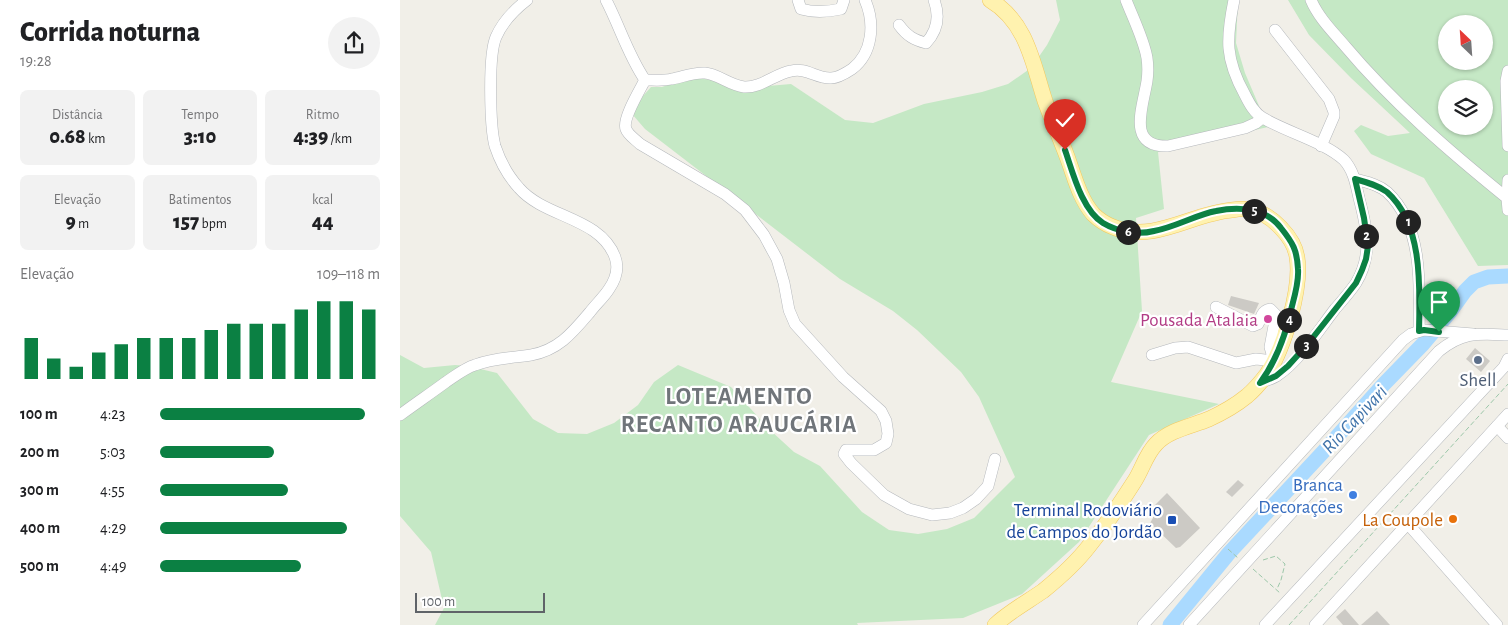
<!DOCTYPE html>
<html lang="pt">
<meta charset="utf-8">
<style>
:root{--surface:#fff;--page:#f2f2f2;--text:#202124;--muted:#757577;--accent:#0b8043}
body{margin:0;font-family:"Alegreya Sans",sans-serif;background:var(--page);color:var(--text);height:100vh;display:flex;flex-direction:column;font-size:19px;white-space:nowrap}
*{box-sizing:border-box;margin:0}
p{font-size:16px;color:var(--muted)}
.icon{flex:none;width:28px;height:28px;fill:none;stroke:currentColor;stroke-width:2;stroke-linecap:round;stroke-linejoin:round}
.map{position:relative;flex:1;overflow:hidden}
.sheet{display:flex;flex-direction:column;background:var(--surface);width:400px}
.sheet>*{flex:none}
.needle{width:32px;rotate:335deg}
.tools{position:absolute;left:1038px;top:15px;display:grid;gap:10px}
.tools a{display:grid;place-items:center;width:55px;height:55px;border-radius:50%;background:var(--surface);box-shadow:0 1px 4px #0004;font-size:25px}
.scale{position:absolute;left:15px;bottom:12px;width:130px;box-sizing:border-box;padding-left:5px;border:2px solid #5f6368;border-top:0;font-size:14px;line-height:18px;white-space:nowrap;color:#5f6368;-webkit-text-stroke:4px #fff;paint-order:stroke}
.pin{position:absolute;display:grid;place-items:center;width:42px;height:42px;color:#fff;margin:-51px -21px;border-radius:50% 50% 50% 0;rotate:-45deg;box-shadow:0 0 5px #0007}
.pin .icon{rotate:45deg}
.km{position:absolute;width:25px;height:25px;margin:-12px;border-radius:50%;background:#222;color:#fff;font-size:14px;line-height:25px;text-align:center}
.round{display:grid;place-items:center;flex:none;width:52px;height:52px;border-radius:26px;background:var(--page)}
.head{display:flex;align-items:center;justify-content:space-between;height:85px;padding:0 20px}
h1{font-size:28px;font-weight:800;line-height:38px}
.stats{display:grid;grid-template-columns:repeat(3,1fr);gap:8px;height:85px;padding:5px 20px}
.stats div{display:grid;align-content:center;border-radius:8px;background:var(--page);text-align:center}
.stats b{font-size:21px;font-weight:800}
.stats small{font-size:14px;font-weight:400}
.stats p{font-size:14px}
.chart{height:140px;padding:10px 20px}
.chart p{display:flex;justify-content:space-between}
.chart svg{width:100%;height:90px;margin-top:5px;stroke:var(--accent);stroke-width:6}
ul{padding:0 20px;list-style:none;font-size:16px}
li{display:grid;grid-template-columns:80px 60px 1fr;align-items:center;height:38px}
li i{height:12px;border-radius:6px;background:var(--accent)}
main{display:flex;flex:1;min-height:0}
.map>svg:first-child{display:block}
.green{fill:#c5e8c5;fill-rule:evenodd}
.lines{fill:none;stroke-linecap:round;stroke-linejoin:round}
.river{stroke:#aadaff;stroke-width:15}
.building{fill:#cccac5}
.minor-casing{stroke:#b5b8bc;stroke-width:12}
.major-casing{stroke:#f2c960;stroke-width:16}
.path{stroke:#9cc7a9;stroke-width:1;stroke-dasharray:5 2.5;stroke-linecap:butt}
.minor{stroke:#fff;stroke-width:11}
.major{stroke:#fff2af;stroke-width:15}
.route-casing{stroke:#fff;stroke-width:10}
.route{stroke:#0b8043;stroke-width:6}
.hotel-dot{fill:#d1479c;stroke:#fff;stroke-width:2}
.service-dot{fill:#5c6f8a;stroke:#fff;stroke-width:2}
.shop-dot{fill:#3f7fe0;stroke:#fff;stroke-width:2}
.food-dot{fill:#e8710a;stroke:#fff;stroke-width:2}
.transit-dot{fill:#1a4fb4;stroke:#fff;stroke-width:2}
.labels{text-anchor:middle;stroke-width:4.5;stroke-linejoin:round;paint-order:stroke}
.hotel-label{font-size:19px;fill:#b23c85;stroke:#fff;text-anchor:end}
.service-label{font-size:19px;fill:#4e5e75;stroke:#fff}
.shop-label{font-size:19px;fill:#366cbe;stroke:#fff;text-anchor:end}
.transit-label{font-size:19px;fill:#164399;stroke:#fff;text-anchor:end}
.food-label{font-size:19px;fill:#c56008;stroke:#fff;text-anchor:end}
.water-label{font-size:20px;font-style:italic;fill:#4174aa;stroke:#fff}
.district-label{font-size:24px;font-weight:bold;letter-spacing:1px;fill:#70757a;stroke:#fff}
</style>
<main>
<section class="sheet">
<div class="head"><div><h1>Corrida noturna</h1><p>19:28</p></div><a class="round"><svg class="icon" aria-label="share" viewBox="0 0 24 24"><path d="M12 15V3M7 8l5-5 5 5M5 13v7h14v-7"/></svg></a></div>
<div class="stats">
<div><p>Distância</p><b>0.68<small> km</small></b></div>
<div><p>Tempo</p><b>3:10</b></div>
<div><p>Ritmo</p><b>4:39<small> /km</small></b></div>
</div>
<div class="stats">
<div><p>Elevação</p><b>9<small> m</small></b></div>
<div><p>Batimentos</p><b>157<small> bpm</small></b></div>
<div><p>kcal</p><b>44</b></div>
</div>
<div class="chart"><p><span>Elevação</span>109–118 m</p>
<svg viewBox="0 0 160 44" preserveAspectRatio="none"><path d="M5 44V24M15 44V34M25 44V38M35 44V31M45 44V27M55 44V24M65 44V24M75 44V24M85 44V20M95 44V17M105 44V17M115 44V17M125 44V10M135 44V6M145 44V6M155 44V10"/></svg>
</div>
<ul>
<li><b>100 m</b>4:23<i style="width:93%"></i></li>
<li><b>200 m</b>5:03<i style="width:52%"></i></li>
<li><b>300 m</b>4:55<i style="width:58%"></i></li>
<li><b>400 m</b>4:29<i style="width:85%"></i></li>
<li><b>500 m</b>4:49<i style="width:64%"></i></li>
</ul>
</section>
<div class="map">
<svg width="1108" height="625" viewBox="0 0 1108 625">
<rect width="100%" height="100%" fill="#f1efe8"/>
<g class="green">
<polygon points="656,0 838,0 836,43 845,73 868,127 758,152 764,209 736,218 742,311 711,382 819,404 749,435 679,542 622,594 563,618 457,623 458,625 35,625 44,608 31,552 0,516 0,355 24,368 55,365 68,366 97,373 133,419 158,433 187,434 214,423 238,405 254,382 278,365 331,387 370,430 394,452 420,466 462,512 489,530 518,534 547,529 574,518 615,477 579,397 561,372 517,330 493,311 440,279 245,129 232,114 243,96 251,87 262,87 290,77 318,81 368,86 391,84 445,120 473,123 524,104 582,92 608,84 631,68 647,45 660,20"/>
<path d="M888 0H1108V265L1078 266 1024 178 971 154 954 131 961 125 988 136 1010 133 951 78 909 35ZM1046 24H1084V61H1046ZM1046 89H1084V126H1046Z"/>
</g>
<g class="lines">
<polyline class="river" points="770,625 829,553 924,451 984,384 1023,344 1050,312 1065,291 1074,282 1088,277 1108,276"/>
</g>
<g class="building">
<polygon points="831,296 859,303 854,314 828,305"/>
<polygon points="1075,348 1090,361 1081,372 1066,359"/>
<polygon points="838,480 844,485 832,497 826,492"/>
<polygon points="767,493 800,528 780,547 776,548 750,523 753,518 748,512"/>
<polygon points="945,609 959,625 943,625 936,617"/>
<polygon points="977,611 990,625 961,625"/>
</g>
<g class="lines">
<g class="minor-casing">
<g id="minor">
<path d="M206 0C220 27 228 55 245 80"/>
<path d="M398 0 401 9C415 13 427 12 441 9L444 0"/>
<path d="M726 0C733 18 744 40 747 58 748 65 748 74 747 81 743 107 726 147 768 146L845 128 856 123 862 118"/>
<path d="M834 0C826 39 825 59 845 95 849 103 854 113 863 118 886 132 925 142 944 160 954 171 956 185 959 198 967 228 973 255 956 283 950 292 942 301 935 309 919 330 899 361 878 375 873 379 866 380 860 383"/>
<path d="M911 0C918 17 933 32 945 46 993 103 1049 151 1107 198L1108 210"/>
<path d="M499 25C507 36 514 40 526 43 538 30 540 16 534 0"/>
<polyline points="875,30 929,99 934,112 934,116 921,146"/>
<polyline points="1108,71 1106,81 1108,146"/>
<path d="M245 80C240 90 222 119 226 129 228 135 235 139 240 144L325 194 345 210 364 235 377 259 384 283 389 310 395 324 443 377 481 411 486 421 488 434 486 443 474 450H446L444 454 451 463 484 495 509 509 532 515 550 513 563 508 576 499 588 486 595 459"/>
<path d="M245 80C254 80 263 81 272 79 283 77 294 72 305 73 318 74 329 85 344 87 361 88 375 74 391 71 406 67 417 79 431 78 438 78 446 73 452 69 473 53 475 23 465 0"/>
<path d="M955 179C966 182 978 184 987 192 1023 225 1020 287 1019 331"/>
<polyline points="1107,198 1108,180"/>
<path d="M752 355 775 348 788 347 836 363 856 359 874 361 870 347 876 315 870 309C861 311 862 317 858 324L853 326 816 307"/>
<path d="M0 415C15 404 31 393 46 382 55 376 65 368 75 365 93 358 112 358 131 355 159 350 173 332 190 312 196 304 204 297 209 289 216 279 219 268 215 257 200 217 145 218 119 188 108 176 100 161 95 146 90 127 88 55 96 37 103 21 114 10 127 0"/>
<polyline points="1097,426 1108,438"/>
<polyline points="1008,524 1097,625"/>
<polyline points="743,625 1003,340 1011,334 1024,330 1073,334"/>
<path d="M789 625 1039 351C1064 331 1079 334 1108 335"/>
<polyline points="865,625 1104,367 1108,359"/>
<polyline points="915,625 1108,414"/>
</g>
</g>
<g class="major-casing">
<path id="major" d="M590 0C627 22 633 64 645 101 653 123 663 144 670 165 676 182 681 200 693 214 699 220 705 224 713 227 754 244 792 213 832 210 838 209 846 208 852 210 871 214 894 237 897 257 902 288 884 348 867 374 861 382 854 390 847 396 836 405 822 413 809 419 792 426 769 430 756 444 746 454 742 470 734 482 720 504 705 526 689 546 676 563 659 578 643 591 627 602 609 612 595 625"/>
</g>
<g class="path">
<polyline points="828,549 838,558"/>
<polyline points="863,560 876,556 885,564 881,580 877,589"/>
<polyline points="853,569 880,593"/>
<polyline points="889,625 1108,384"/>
</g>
<use href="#minor" class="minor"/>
<use href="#major" class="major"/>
</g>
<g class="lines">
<g class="route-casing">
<path id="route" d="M665 150C673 173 682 210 703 223 718 232 738 235 754 231 776 227 795 215 816 211 839 206 866 208 881 228 893 243 897 250 898 269 899 281 895 295 892 306 886 334 877 360 860 383L876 376 888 366 907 345 956 283 962 270 966 259 968 246 964 218 955 179C966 182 978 185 987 192 1023 224 1020 287 1019 331L1024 330 1039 332"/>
</g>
<use href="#route" class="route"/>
</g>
<circle class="hotel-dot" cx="868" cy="319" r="5"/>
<circle class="service-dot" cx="1078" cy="360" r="5"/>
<circle class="shop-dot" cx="953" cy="495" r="5"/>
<circle class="food-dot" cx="1053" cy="519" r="5"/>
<rect class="transit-dot" x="767" y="515" width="10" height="10" rx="2.5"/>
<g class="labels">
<g class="hotel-label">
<text x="858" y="326">Pousada Atalaia</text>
</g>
<g class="service-label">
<text x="1078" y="386">Shell</text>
</g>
<g class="shop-label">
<text x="943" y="491">Branca<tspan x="943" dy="22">Decorações</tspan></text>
</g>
<g class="transit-label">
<text x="762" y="516">Terminal Rodoviário<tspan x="762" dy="22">de Campos do Jordão</tspan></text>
</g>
<g class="food-label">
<text x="1043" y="526">La Coupole</text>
</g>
<g class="water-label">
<text transform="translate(954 419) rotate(-47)" y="7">Rio Capivari</text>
</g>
<g class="district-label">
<text x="339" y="404">LOTEAMENTO<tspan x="339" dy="28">RECANTO ARAUCÁRIA</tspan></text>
</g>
</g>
</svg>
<div class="tools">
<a><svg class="needle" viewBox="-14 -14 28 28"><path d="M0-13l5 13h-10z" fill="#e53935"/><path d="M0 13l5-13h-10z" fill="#757577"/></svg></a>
<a><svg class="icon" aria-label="layers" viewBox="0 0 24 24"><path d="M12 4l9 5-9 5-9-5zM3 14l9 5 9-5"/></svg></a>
</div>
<div class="scale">100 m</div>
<div class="pin" style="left:1039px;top:332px;background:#1e9e55"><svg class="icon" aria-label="arrive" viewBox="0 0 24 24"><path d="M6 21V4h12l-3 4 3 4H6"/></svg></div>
<div class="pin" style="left:665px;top:150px;background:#d93025"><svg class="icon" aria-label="check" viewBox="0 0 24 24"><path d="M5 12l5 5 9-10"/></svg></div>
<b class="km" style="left:1008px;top:222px">1</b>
<b class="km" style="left:966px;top:236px">2</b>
<b class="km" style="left:906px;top:346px">3</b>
<b class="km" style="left:889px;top:320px">4</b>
<b class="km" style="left:854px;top:211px">5</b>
<b class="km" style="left:728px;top:232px">6</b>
</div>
</main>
